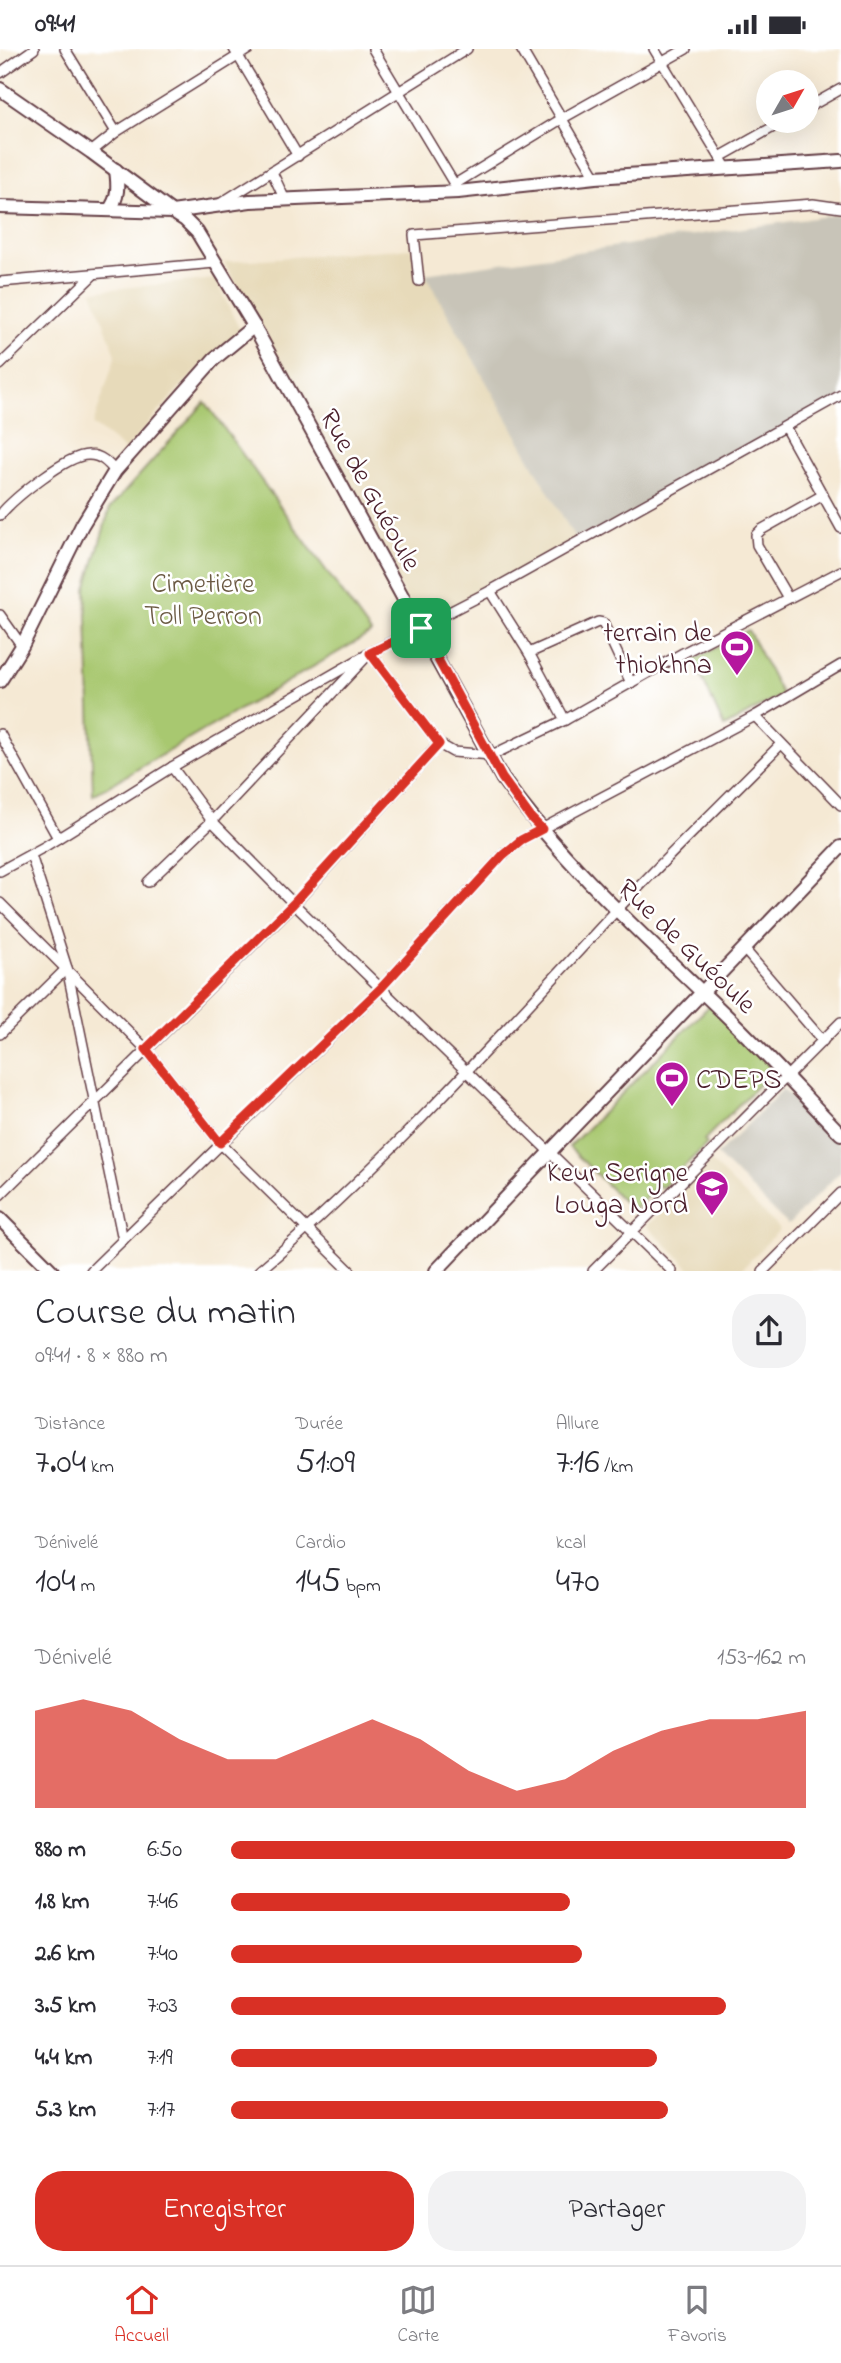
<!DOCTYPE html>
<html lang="fr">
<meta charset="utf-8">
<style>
:root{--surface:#fff;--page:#f2f2f3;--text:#2b2b33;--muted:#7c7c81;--line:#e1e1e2;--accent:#d93025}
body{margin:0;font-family:"Indie Flower",sans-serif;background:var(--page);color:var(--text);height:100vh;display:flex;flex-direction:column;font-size:26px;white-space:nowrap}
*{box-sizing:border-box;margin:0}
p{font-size:23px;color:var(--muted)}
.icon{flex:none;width:38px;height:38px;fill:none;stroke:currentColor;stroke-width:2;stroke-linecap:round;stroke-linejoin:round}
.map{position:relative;height:1222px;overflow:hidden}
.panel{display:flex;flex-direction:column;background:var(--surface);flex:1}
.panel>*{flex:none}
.needle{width:46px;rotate:51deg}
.controls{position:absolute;left:756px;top:21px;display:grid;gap:14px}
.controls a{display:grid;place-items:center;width:63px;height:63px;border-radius:50%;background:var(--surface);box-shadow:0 7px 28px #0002;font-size:35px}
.pin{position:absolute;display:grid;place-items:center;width:60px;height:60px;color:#fff;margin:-30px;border-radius:14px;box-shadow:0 4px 10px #0006}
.round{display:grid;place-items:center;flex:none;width:74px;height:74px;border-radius:28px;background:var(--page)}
.summary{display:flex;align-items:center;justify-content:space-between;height:119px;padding:0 35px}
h1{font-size:38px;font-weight:600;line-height:52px}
.metrics{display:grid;grid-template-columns:repeat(3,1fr);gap:10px;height:119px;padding:7px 35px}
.metrics div{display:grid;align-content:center}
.metrics b{font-size:35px;font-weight:600}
.metrics small{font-size:19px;font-weight:400}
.metrics p{font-size:19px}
.chart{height:196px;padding:14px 35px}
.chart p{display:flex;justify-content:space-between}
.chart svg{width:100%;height:126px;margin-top:7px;fill:var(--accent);opacity:.7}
.button{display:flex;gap:14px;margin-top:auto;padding:14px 35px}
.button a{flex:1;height:80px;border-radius:28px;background:var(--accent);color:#fff;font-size:28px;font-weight:600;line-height:80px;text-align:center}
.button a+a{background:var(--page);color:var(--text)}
ul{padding:0 35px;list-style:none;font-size:23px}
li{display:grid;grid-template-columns:112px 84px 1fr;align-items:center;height:52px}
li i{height:18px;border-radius:9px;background:var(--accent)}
.status{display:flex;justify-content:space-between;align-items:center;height:49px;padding:0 35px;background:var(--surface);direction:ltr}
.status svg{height:19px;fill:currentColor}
.menu{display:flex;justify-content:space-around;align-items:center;height:98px;border-top:2px solid var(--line);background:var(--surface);font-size:19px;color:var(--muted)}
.menu a{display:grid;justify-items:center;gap:4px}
.menu .current{color:var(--accent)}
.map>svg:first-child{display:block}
.built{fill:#e7daba}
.industrial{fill:#c8c4b8}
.green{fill:#a8c870;stroke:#79744e;stroke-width:2}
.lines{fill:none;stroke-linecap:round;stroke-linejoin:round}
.street-casing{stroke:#643d44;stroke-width:12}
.secondary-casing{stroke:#643d44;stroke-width:16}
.street{stroke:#fff;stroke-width:9}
.secondary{stroke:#fff;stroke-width:12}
.route-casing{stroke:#fff;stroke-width:14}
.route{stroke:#d93025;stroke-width:9}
.labels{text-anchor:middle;stroke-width:5;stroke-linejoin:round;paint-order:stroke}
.street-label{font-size:28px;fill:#4a1f2b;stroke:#fff}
.park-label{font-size:28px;fill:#6b5a43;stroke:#fff}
.poi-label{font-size:28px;fill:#4a1f2b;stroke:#fff;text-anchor:end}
</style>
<div class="status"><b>09:41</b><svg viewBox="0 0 49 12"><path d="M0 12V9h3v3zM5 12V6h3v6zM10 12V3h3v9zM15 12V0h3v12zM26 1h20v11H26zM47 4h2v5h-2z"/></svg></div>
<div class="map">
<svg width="841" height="1222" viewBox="0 0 841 1222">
<rect width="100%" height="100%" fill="#fff"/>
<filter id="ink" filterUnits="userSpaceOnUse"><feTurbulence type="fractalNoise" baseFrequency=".0143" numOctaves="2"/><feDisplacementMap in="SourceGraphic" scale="14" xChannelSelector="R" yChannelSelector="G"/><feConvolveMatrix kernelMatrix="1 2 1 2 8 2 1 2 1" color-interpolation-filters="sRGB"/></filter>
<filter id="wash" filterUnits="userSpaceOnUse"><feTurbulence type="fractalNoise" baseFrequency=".00686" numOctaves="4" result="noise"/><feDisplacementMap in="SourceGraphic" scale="28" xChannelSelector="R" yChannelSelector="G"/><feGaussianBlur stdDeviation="1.57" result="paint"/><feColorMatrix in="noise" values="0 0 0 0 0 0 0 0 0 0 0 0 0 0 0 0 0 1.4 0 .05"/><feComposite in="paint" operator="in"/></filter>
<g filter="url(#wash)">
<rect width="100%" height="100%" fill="#f5e9d4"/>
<g class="built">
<polygon points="411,199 577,493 423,580 224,213"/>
<polygon points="215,230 241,283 208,310 182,336 125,401 93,376 116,306 92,242"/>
<polygon points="710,1112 780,1180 740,1222 693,1222 647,1177"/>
</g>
<g class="industrial">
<polygon points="841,165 841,353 577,493 425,225"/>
<polygon points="783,1040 841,1097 841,1122 788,1176 717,1106"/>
</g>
<g class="green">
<polygon points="205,353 371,584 93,746 86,540 110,459"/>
<polygon points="748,581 782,646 724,678 694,611"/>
<polygon points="710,956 774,1020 704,1091 707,1095 662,1139 658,1136 633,1162 569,1098"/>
</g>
</g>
<g filter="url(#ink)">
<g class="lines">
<g class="street-casing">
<g id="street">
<polyline points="65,0 116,83"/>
<polyline points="234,0 298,107"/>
<polyline points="373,0 456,138"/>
<polyline points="521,0 596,128"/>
<polyline points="654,0 727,120"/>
<polyline points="0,24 34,0"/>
<polyline points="807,59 841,40"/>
<polyline points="91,103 116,83 249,0"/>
<polyline points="720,108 784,72"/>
<polyline points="272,123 285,151"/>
<polyline points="455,135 563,69 686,0"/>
<polyline points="221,154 467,0"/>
<polyline points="419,232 414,186 813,155 841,159"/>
<polyline points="0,233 215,214"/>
<polyline points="0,316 94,225"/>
<polyline points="785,378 841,479"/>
<path d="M0 466C14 449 68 405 89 406 101 406 108 414 115 422"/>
<polyline points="490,542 529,604 565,671"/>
<polyline points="788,549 757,496 756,486 761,481 823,446"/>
<polyline points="0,566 22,597"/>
<polyline points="529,604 598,573 603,574 631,634"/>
<polyline points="755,667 841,756"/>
<polyline points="0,685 58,789"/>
<polyline points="172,718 212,772 294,855 672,1222"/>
<polyline points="31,806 67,919 123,1191"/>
<polyline points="0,822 44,798 172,718 370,604 490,542 841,346"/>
<polyline points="148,833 212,772 370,604 439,695 453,703 492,706 565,671 683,604 841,522"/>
<polyline points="0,854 146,1000 220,1094 350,1222"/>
<polyline points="744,900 823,992"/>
<polyline points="0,985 67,919"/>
<polyline points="0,1146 294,855 439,695"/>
<polyline points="91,1222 381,939 503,806 521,791 755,667 841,616"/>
<path d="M259 1222C387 1113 499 988 613 865 667 807 725 752 781 695"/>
<polyline points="593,1222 841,973"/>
<polyline points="763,1222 841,1144"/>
</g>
</g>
<g class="secondary-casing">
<g id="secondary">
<polyline points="0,40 91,103 172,163 250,152 458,143 596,128 841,112"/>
<path d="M0 158 172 163 185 171 197 183 254 277 502 729C568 821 653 895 733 973 770 1009 805 1048 841 1085"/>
<path d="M109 161C119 149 118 136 116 121"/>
<polyline points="0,632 22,597 82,476 115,422 214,310 254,277"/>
<polyline points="0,1170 52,1222"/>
<polyline points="436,1222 841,798"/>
</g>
</g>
<use href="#street" class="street"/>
<use href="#secondary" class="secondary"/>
</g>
</g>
<g class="lines" filter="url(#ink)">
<g class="route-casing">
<polygon id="route" points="421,579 502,729 531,769 542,780 521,791 503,806 381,939 220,1094 146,1000 293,855 439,695 370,604"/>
</g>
<use href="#route" class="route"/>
</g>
<defs>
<g id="stadium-pin" transform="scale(1.75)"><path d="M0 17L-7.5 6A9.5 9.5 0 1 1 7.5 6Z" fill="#b5179e" stroke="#fff"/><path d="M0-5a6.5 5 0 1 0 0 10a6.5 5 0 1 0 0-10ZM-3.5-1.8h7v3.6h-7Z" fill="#fff"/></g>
<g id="school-pin" transform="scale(1.75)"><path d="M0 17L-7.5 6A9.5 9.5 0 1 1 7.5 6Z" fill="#b5179e" stroke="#fff"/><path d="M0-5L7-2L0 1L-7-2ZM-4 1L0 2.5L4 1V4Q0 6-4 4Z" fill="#fff"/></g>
</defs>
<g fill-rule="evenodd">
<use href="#stadium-pin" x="737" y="598"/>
<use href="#stadium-pin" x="672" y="1029"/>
<use href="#school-pin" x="712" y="1138"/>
</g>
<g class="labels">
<g class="street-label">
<text transform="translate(372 440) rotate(61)" y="10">Rue de Guéoule</text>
<text transform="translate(688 896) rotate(44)" y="10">Rue de Guéoule</text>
</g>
<g class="park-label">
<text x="203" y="543">Cimetière<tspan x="203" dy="32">Toll Perron</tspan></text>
</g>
<g class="poi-label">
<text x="712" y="592">terrain de<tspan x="712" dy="32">thiokhna</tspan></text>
<text x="696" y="1039" text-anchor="start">CDEPS</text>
<text x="688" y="1132">Keur Serigne<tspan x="688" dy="32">Louga Nord</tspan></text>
</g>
</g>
</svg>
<div class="controls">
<a><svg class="needle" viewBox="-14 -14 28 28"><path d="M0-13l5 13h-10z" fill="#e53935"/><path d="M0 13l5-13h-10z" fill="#7c7c81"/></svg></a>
</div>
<div class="pin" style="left:421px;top:579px;background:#1e9e55"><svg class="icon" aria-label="arrive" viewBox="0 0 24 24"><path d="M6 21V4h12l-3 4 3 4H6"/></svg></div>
</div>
<section class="panel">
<div class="summary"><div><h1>Course du matin</h1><p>09:41 · 8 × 880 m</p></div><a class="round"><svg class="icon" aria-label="share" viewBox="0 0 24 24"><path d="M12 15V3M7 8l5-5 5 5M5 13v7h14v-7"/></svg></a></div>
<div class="metrics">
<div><p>Distance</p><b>7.04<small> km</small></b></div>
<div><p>Durée</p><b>51:09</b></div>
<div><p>Allure</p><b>7:16<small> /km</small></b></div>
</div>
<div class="metrics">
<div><p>Dénivelé</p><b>104<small> m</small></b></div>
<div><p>Cardio</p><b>145<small> bpm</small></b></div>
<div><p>kcal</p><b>470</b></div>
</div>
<div class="chart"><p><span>Dénivelé</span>153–162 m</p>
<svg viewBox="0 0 160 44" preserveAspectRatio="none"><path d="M0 44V10L10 6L20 10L30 20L40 27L50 27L60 20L70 13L80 20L90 31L100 38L110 34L120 24L130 17L140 13L150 13L160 10V44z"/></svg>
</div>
<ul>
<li><b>880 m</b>6:50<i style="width:98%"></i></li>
<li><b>1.8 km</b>7:46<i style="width:59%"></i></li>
<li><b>2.6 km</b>7:40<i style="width:61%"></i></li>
<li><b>3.5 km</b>7:03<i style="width:86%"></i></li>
<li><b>4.4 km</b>7:19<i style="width:74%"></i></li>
<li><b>5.3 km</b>7:17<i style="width:76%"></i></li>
</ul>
<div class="button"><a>Enregistrer</a><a>Partager</a></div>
</section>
<nav class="menu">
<a class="current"><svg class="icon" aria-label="home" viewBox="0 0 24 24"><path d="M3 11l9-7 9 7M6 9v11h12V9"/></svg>Accueil</a>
<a><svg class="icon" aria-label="map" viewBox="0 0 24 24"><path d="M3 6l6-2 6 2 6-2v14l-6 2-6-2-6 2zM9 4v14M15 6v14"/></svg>Carte</a>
<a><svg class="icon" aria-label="saved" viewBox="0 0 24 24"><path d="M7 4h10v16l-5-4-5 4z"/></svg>Favoris</a>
</nav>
